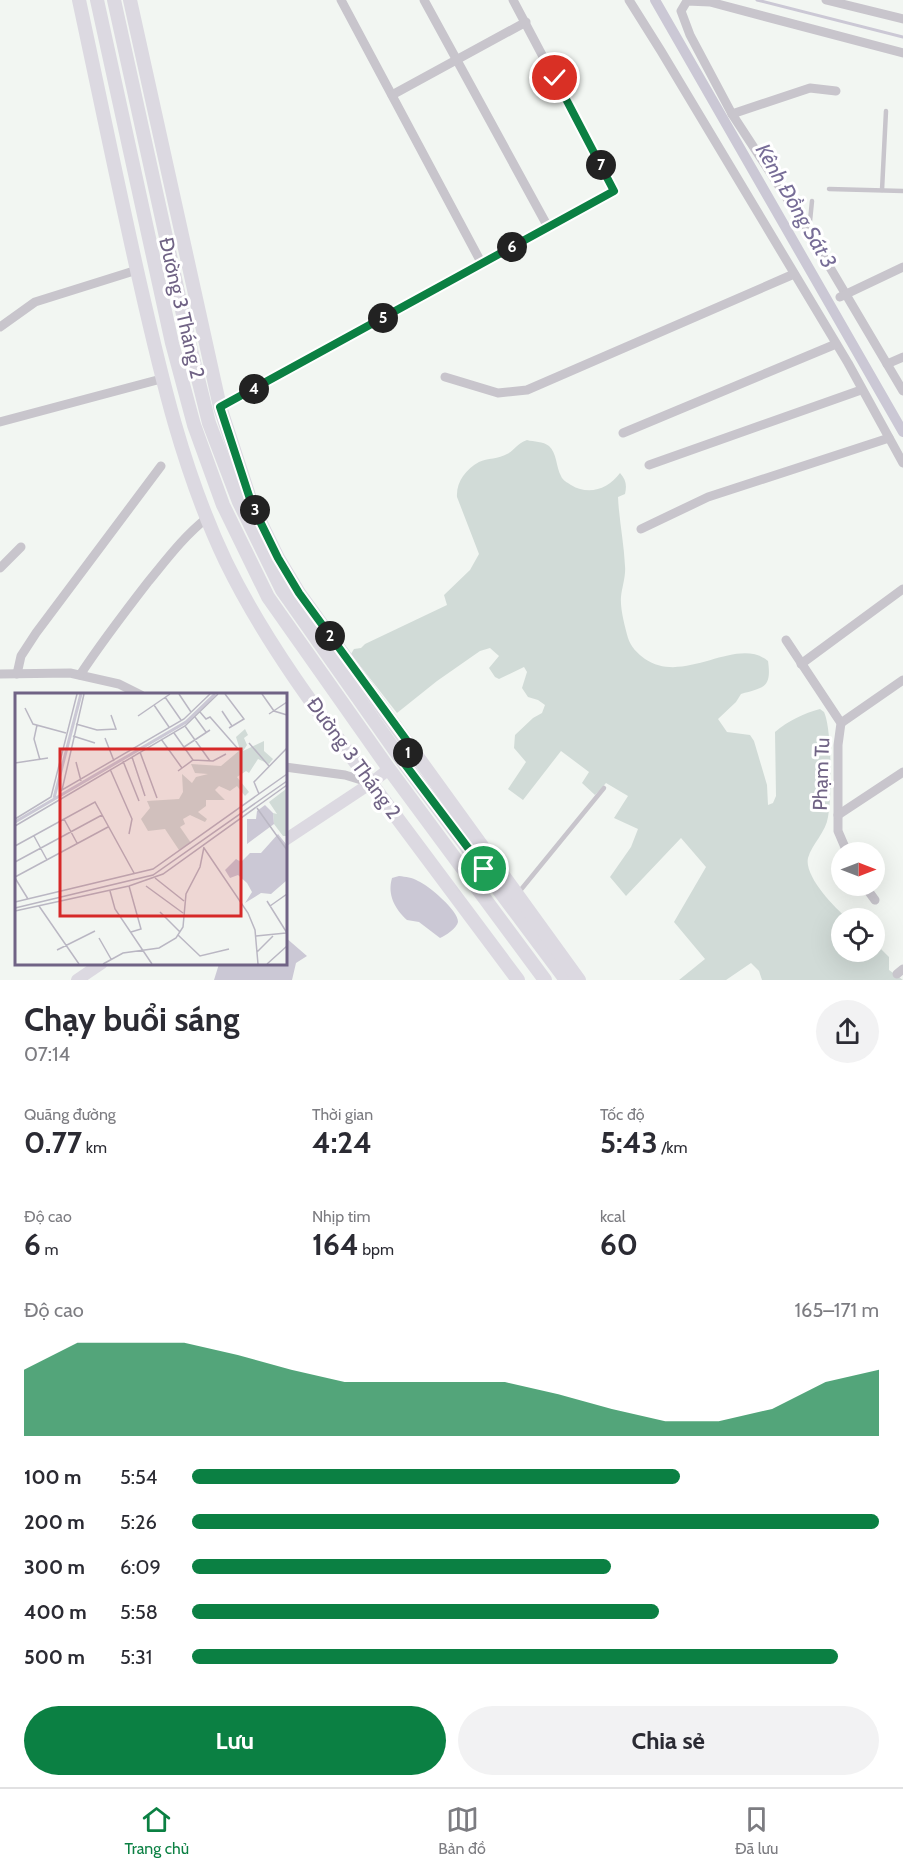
<!DOCTYPE html>
<html lang="vi">
<meta charset="utf-8">
<style>
:root{--surface:#fff;--page:#f2f2f3;--text:#2b2b33;--muted:#7c7c81;--line:#e1e1e2;--accent:#0b8043}
body{margin:0;font-family:Cabin,sans-serif;background:var(--page);color:var(--text);height:100vh;display:flex;flex-direction:column;font-size:22px;white-space:nowrap}
*{box-sizing:border-box;margin:0}
p{font-size:20px;color:var(--muted)}
.icon{flex:none;width:33px;height:33px;fill:none;stroke:currentColor;stroke-width:2;stroke-linecap:round;stroke-linejoin:round}
.map{position:relative;height:980px;overflow:hidden}
.sheet{display:flex;flex-direction:column;background:var(--surface);flex:1}
.sheet>*{flex:none}
.needle{width:39px;rotate:90deg}
.tools{position:absolute;left:831px;top:842px;display:grid;gap:12px}
.tools a{display:grid;place-items:center;width:54px;height:54px;border-radius:50%;background:var(--surface);box-shadow:0 6px 24px #0002;font-size:30px}
.pin{position:absolute;display:grid;place-items:center;width:51px;height:51px;color:#fff;margin:-26px;border:3px solid #fff;border-radius:50%;box-shadow:0 2px 6px #0007}
.km{position:absolute;width:30px;height:30px;margin:-15px;border-radius:50%;background:#222;color:#fff;font-size:16px;line-height:30px;text-align:center}
.round{display:grid;place-items:center;flex:none;width:63px;height:63px;border-radius:32px;background:var(--page)}
.headline{display:flex;align-items:center;justify-content:space-between;height:102px;padding:0 24px}
h1{font-size:33px;font-weight:800;line-height:45px}
.stats{display:grid;grid-template-columns:repeat(3,1fr);gap:9px;height:102px;padding:6px 24px}
.stats div{display:grid;align-content:center}
.stats b{font-size:30px;font-weight:800}
.stats small{font-size:16px;font-weight:400}
.stats p{font-size:16px}
.chart{height:168px;padding:12px 24px}
.chart p{display:flex;justify-content:space-between}
.chart svg{width:100%;height:108px;margin-top:6px;fill:var(--accent);opacity:.7}
.cta{display:flex;gap:12px;margin-top:auto;padding:12px 24px}
.cta a{flex:1;height:69px;border-radius:36px;background:var(--accent);color:#fff;font-size:24px;font-weight:800;line-height:69px;text-align:center}
.cta a+a{background:var(--page);color:var(--text)}
ul{padding:0 24px;list-style:none;font-size:20px}
li{display:grid;grid-template-columns:96px 72px 1fr;align-items:center;height:45px}
li i{height:15px;border-radius:8px;background:var(--accent)}
.menu{display:flex;justify-content:space-around;align-items:center;height:84px;border-top:2px solid var(--line);background:var(--surface);font-size:16px;color:var(--muted)}
.menu a{display:grid;justify-items:center;gap:3px}
.menu .on{color:var(--accent)}
.map>svg:first-child{display:block}
.green{fill:#d1dbd7}
.water{fill:#cbc8d5}
.lines{fill:none;stroke-linecap:round;stroke-linejoin:round}
.stream{stroke:#cbc8d5;stroke-width:3}
.canal{stroke:#cbc8d5;stroke-width:10}
.lane{stroke:#c8c5cc;stroke-width:4.5}
.street{stroke:#c8c5cc;stroke-width:9}
.secondary{stroke:#dcd9e1;stroke-width:12}
.primary{stroke:#dcd9e1;stroke-width:14}
.route-casing{stroke:#fff;stroke-width:12}
.route{stroke:#0b8043;stroke-width:8}
.labels{text-anchor:middle;stroke-width:6;stroke-linejoin:round;paint-order:stroke}
.street-label{font-size:20px;fill:#706385;stroke:#fff}
.water-label{font-size:21px;font-style:italic;fill:#776d97;stroke:#fff}
.inset-river{fill:none;stroke:#cbc8d5;stroke-width:3}
.inset-road{fill:none;stroke:#bab7c3;stroke-width:1.5}
.view{fill:#d62828;fill-opacity:0.15;stroke:#d62828;stroke-width:3}
.inset-edge{fill:none;stroke:#706385;stroke-width:3}
</style>
<div class="map">
<svg width="903" height="980" viewBox="0 0 903 980">
<rect width="100%" height="100%" fill="#f2f6f2"/>
<path class="green" d="M527 440C534 442 543 441 549 446 557 453 556 467 561 476 563 481 567 482 571 485 589 496 608 489 620 473 626 480 627 485 625 494L618 497C619 520 624 543 625 566 626 576 622 587 621 597 620 609 625 627 628 638 631 647 637 653 645 659 685 686 736 635 768 661 772 688 763 688 741 694L736 702 718 719 727 732 750 735 754 741 767 785 768 805 773 803 776 796 775 732C788 721 804 713 820 709L824 712C832 728 832 798 828 817 826 832 812 844 808 858 804 876 834 907 847 918H842V951H874L875 943 889 957V970L903 980H762L759 971 751 963 726 980H679L705 959 674 922 706 867 681 838 626 896 610 877 631 847 638 829 614 818 628 796 606 783 595 795 582 783 589 772 561 751 523 800 508 789 526 762 514 748 515 735 533 718 542 713 545 705 538 700 528 697 522 688 527 672 524 667 499 679 495 677 489 668 499 656 490 648 480 651 437 681 397 713 351 654 354 649 361 648 365 644 447 605 444 595 470 570 479 554 457 497C456 482 466 469 479 462 487 458 499 459 507 454 515 450 516 444 527 440Z"/>
<g class="water">
<path d="M399 876C406 877 412 877 418 881 428 885 459 911 458 922 457 928 445 936 440 938L419 922 407 920C395 909 387 895 392 878Z"/>
<polygon points="285,937 307,956 296,963 292,980 214,980 219,964 285,963"/>
</g>
<g class="lines">
<polyline class="stream" points="757,0 903,37"/>
<polyline class="canal" points="655,0 903,432"/>
<g class="lane">
<polyline points="829,189 903,191"/>
<polyline points="882,190 886,111"/>
<polyline points="809,231 812,201"/>
<polyline points="519,892 604,788"/>
</g>
<g class="street">
<polyline points="341,0 482,264"/>
<polyline points="424,0 548,227"/>
<polyline points="629,0 661,51 848,363 903,463"/>
<polyline points="826,0 903,19"/>
<polyline points="903,53 710,2 687,1 681,11 690,35 732,114 809,232 903,391"/>
<polyline points="392,95 526,22"/>
<polyline points="732,114 810,88 836,91"/>
<polyline points="840,297 903,267"/>
<polyline points="0,327 35,302 137,270"/>
<polyline points="887,364 903,357"/>
<polyline points="445,377 498,393 527,390 794,274"/>
<polyline points="220,407 614,191 513,0"/>
<polyline points="0,422 161,379"/>
<polyline points="623,433 836,344"/>
<polyline points="649,465 861,390"/>
<polyline points="641,529 708,497 889,438"/>
<polyline points="0,568 21,547"/>
<polyline points="786,640 841,723 838,745 838,831 847,852"/>
<polyline points="801,664 903,589"/>
<polyline points="0,674 70,673 119,684 141,695"/>
<polyline points="17,674 21,656 36,633 161,466"/>
<path d="M80 675C101 643 124 613 148 582 167 559 184 536 207 518"/>
<polyline points="841,723 903,680"/>
<polyline points="285,767 345,775 371,783"/>
<polyline points="838,815 903,772"/>
<polyline points="864,885 875,900"/>
<polyline points="897,974 903,969"/>
</g>
<g class="secondary">
<polyline points="285,840 371,783 389,769"/>
<polyline points="77,980 102,963"/>
</g>
<g class="primary">
<path d="M79 0C99 93 118 186 139 279 161 376 183 472 226 562 265 642 320 715 374 787 422 851 470 916 518 980"/>
<polyline points="97,0 172,343 194,425 223,505 268,597 389,769 545,980"/>
<polyline points="114,0 189,342 209,423 239,502 282,590 401,759 566,980"/>
<polyline points="130,0 220,407 252,505 278,558 299,593 579,980"/>
</g>
</g>
<g class="lines">
<g class="route-casing">
<polyline id="route" points="484,869 401,759 413,749 299,593 278,558 252,505 220,407 614,191 555,78"/>
</g>
<use href="#route" class="route"/>
</g>
<g class="labels">
<g class="street-label">
<text transform="translate(182 308) rotate(77)" y="7">Đường 3 Tháng 2</text>
<text transform="translate(354 758) rotate(54)" y="7">Đường 3 Tháng 2</text>
<text transform="translate(821 774) rotate(-88)" y="7">Phạm Tu</text>
</g>
<g class="water-label">
<text transform="translate(796 206) rotate(60)" y="7">Kênh Đồng Sát 3</text>
</g>
</g>
<g transform="translate(15 693)">
<rect width="272" height="272" fill="#f2f6f2"/>
<path d="M230 36 233 42 229 45 232 52 228 58 249 48V58L258 66 254 71 243 66 234 80 231 78 222 84 234 99 230 103 222 93 215 98 204 93 200 97 210 107H191V113L183 119 192 126 190 129 175 122 168 126 170 131 165 134 176 150 164 157 150 136 133 138 126 126 135 115 132 108 164 106 168 99 167 81 177 90 181 84 193 81 180 80 176 71 206 73 225 57 221 44ZM271 96V143H268L259 131 258 120 262 121 254 109Z" fill="#d1dbd7"/>
<path d="M250 112 258 120 259 131 232 151V126H241L242 118ZM263 141 271 151V188L256 201 246 200 230 210 237 199 232 190 223 182 215 185 210 177 221 166 226 169 235 160H246Z" fill="#cbc8d5"/>
<path class="inset-river" d="M39 105 66 1M0 129 171 29 200 1"/>
<path class="inset-road" d="M69 1 47 97 169 26 195 1M164 1 176 19M210 1 229 26 214 35M247 1 259 18 272 22M150 4 166 27M139 12 154 34M10 15 18 31 51 40M207 18 217 33M185 19 191 26 195 24 224 57M254 21 272 9M123 23 155 1M180 24 191 39M61 31 82 37 101 36 96 22M22 32 19 46 25 67M170 33 195 68M159 40 178 67M58 43 80 50M90 45 99 68M146 46 167 75M234 50 254 73M169 54 195 37M125 59 142 105M117 64 130 103M108 68 124 108M61 69 66 88M0 70 33 65M95 76 117 126 114 141M163 78 178 67 198 68 211 61M244 101 239 89 272 55M242 115 272 157M0 126 36 104 62 1M49 126 62 150M0 133 170 33 203 1M19 143 32 167M0 153 80 109 119 180M189 155 233 220 240 237 243 271M0 169 87 122M0 184 93 134M0 185 13 206M140 185 169 208M114 193 126 236 116 239M131 193 168 220M95 198 100 216 137 271M252 208 272 240M0 209 138 176 272 81M24 213 64 271M255 213 272 201M0 215 138 182 272 88M0 218 114 193 148 181 272 92M145 219 165 239M163 242 185 263 214 256M241 243 271 240M84 245 96 266M42 257 80 238M242 259 258 243M88 271 108 260 144 255 161 245 168 234 171 201 185 174 189 154M252 271 272 253"/>
<path class="view" d="M45 56H226V223H45Z"/>
<rect width="272" height="272" class="inset-edge"/>
</g>
</svg>
<div class="tools">
<a><svg class="needle" viewBox="-14 -14 28 28"><path d="M0-13l5 13h-10z" fill="#e53935"/><path d="M0 13l5-13h-10z" fill="#7c7c81"/></svg></a>
<a><svg class="icon" aria-label="locate" viewBox="0 0 24 24"><circle cx="12" cy="12" r="6"/><path d="M12 2v4M12 18v4M2 12h4M18 12h4"/></svg></a>
</div>
<div class="pin" style="left:484px;top:869px;background:#1e9e55"><svg class="icon" aria-label="arrive" viewBox="0 0 24 24"><path d="M6 21V4h12l-3 4 3 4H6"/></svg></div>
<div class="pin" style="left:555px;top:78px;background:#d93025"><svg class="icon" aria-label="check" viewBox="0 0 24 24"><path d="M5 12l5 5 9-10"/></svg></div>
<b class="km" style="left:408px;top:753px">1</b>
<b class="km" style="left:330px;top:636px">2</b>
<b class="km" style="left:255px;top:510px">3</b>
<b class="km" style="left:254px;top:389px">4</b>
<b class="km" style="left:383px;top:318px">5</b>
<b class="km" style="left:512px;top:247px">6</b>
<b class="km" style="left:601px;top:165px">7</b>
</div>
<section class="sheet">
<div class="headline"><div><h1>Chạy buổi sáng</h1><p>07:14</p></div><a class="round"><svg class="icon" aria-label="share" viewBox="0 0 24 24"><path d="M12 15V3M7 8l5-5 5 5M5 13v7h14v-7"/></svg></a></div>
<div class="stats">
<div><p>Quãng đường</p><b>0.77<small> km</small></b></div>
<div><p>Thời gian</p><b>4:24</b></div>
<div><p>Tốc độ</p><b>5:43<small> /km</small></b></div>
</div>
<div class="stats">
<div><p>Độ cao</p><b>6<small> m</small></b></div>
<div><p>Nhịp tim</p><b>164<small> bpm</small></b></div>
<div><p>kcal</p><b>60</b></div>
</div>
<div class="chart"><p><span>Độ cao</span>165–171 m</p>
<svg viewBox="0 0 160 44" preserveAspectRatio="none"><path d="M0 44V17L10 6L20 6L30 6L40 11L50 17L60 22L70 22L80 22L90 22L100 27L110 33L120 38L130 38L140 33L150 22L160 17V44z"/></svg>
</div>
<ul>
<li><b>100 m</b>5:54<i style="width:71%"></i></li>
<li><b>200 m</b>5:26<i style="width:100%"></i></li>
<li><b>300 m</b>6:09<i style="width:61%"></i></li>
<li><b>400 m</b>5:58<i style="width:68%"></i></li>
<li><b>500 m</b>5:31<i style="width:94%"></i></li>
</ul>
<div class="cta"><a>Lưu</a><a>Chia sẻ</a></div>
</section>
<nav class="menu">
<a class="on"><svg class="icon" aria-label="home" viewBox="0 0 24 24"><path d="M3 11l9-7 9 7M6 9v11h12V9"/></svg>Trang chủ</a>
<a><svg class="icon" aria-label="map" viewBox="0 0 24 24"><path d="M3 6l6-2 6 2 6-2v14l-6 2-6-2-6 2zM9 4v14M15 6v14"/></svg>Bản đồ</a>
<a><svg class="icon" aria-label="saved" viewBox="0 0 24 24"><path d="M7 4h10v16l-5-4-5 4z"/></svg>Đã lưu</a>
</nav>
